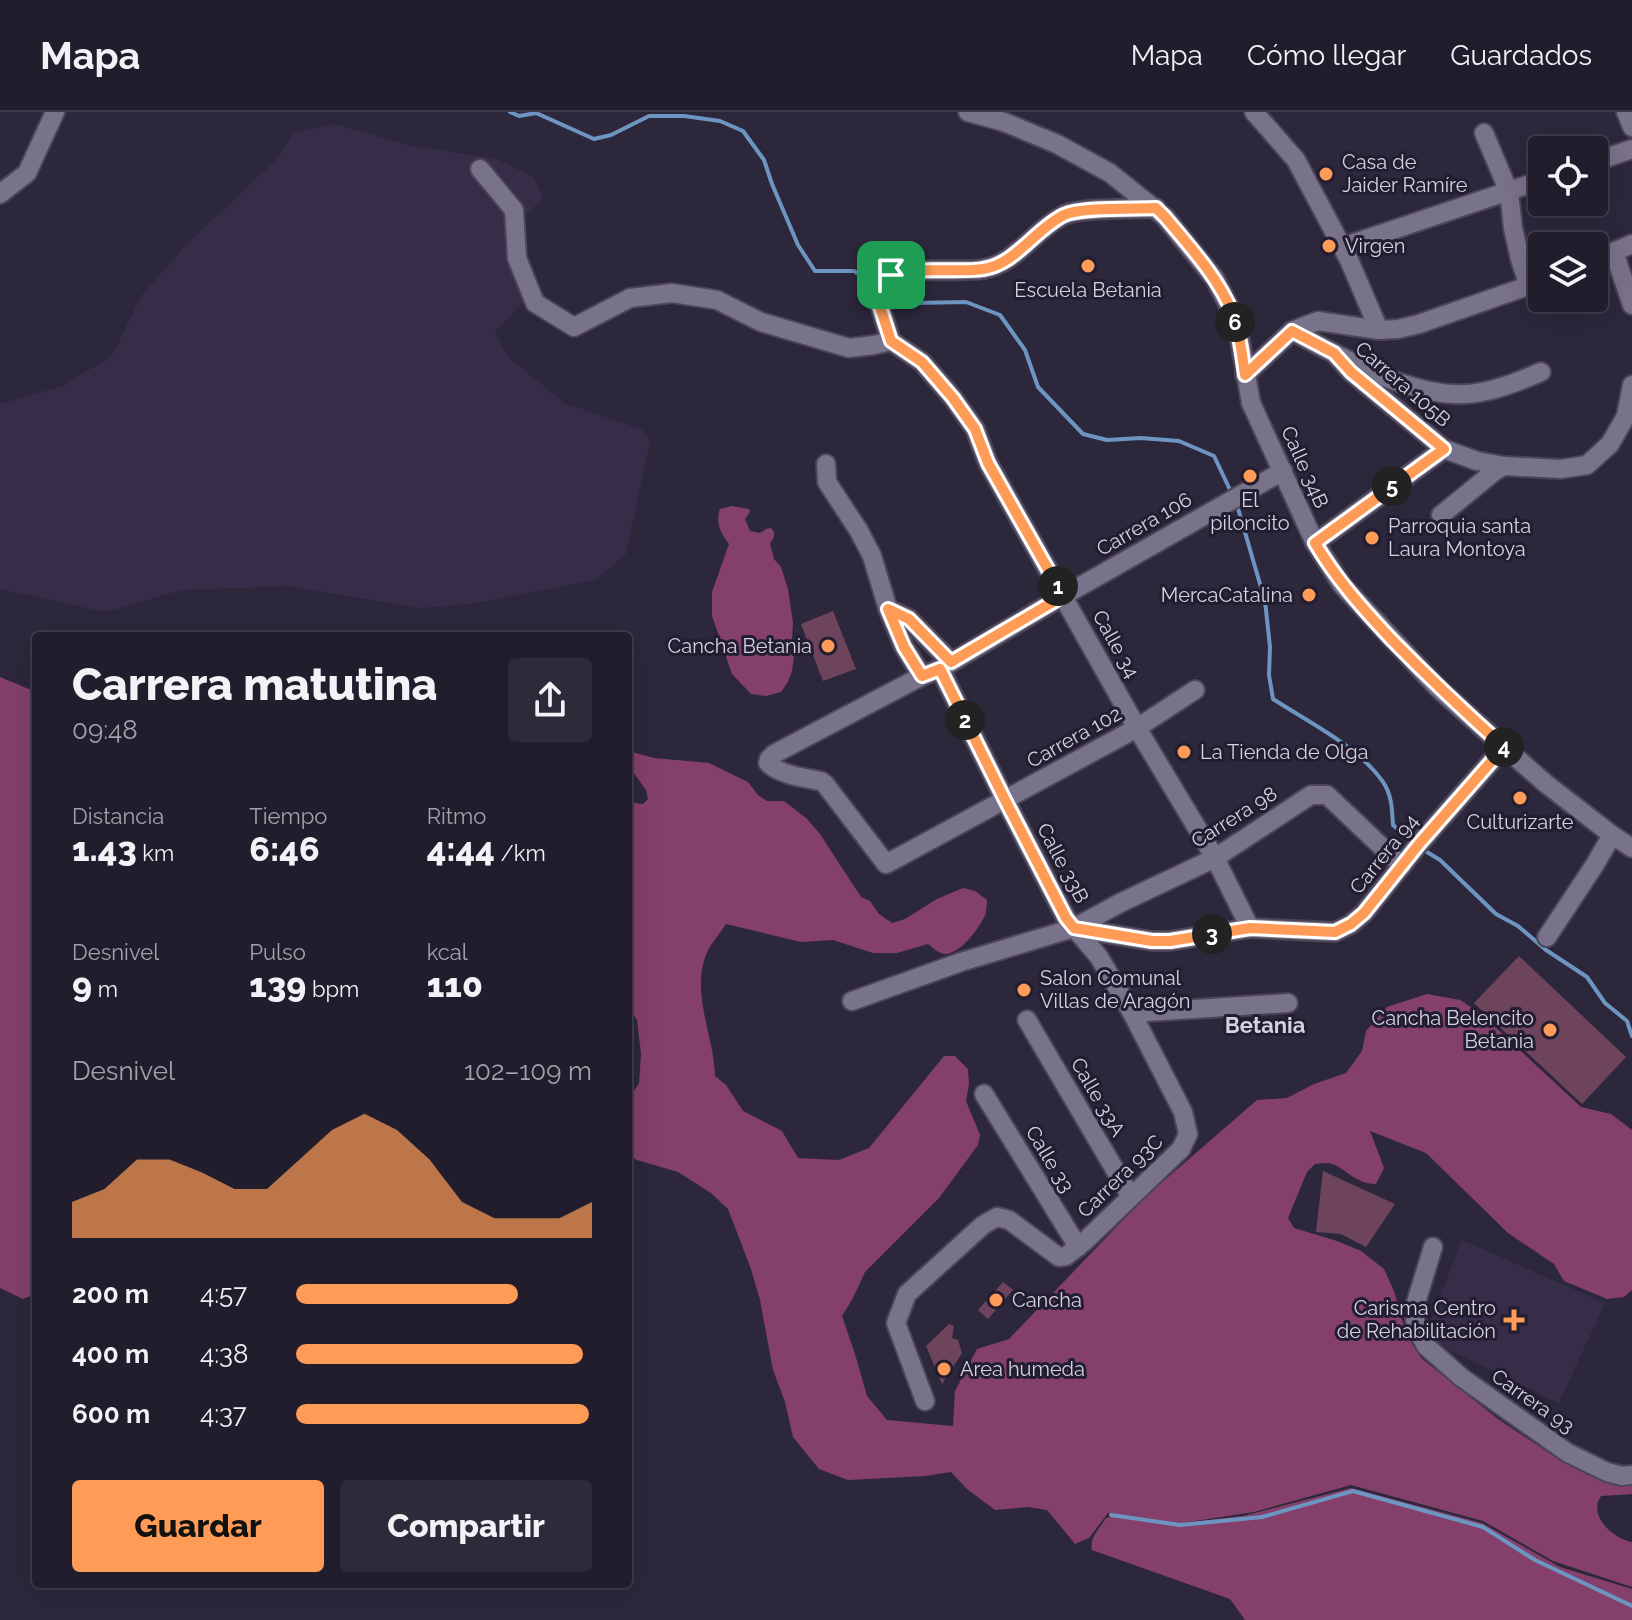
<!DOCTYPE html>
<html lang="es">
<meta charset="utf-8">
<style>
:root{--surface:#221d2d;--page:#2e2a39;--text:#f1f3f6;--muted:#a2a2aa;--line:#3f3b49;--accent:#fe9c57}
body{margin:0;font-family:Raleway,sans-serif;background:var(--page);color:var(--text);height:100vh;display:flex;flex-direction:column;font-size:30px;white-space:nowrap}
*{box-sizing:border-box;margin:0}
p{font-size:26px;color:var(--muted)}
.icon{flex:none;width:44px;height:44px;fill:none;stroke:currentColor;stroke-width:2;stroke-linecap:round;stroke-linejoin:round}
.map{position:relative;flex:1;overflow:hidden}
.details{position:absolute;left:32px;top:520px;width:600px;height:956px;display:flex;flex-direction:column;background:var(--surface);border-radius:8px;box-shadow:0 8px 32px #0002,0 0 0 2px var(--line)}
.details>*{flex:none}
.fabs{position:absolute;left:1528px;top:24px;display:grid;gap:16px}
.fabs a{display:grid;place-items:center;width:80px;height:80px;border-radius:8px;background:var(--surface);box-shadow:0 8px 32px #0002,0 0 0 2px var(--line);font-size:40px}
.pin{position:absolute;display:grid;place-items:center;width:68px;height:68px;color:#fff;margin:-34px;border-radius:16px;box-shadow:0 4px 12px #0006}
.km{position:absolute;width:40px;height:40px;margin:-20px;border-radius:50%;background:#222;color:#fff;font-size:22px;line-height:40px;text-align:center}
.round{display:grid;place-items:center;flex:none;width:84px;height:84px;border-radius:8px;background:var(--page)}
.summary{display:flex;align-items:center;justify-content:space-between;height:136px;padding:0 40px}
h1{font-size:44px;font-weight:800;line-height:60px}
.figures{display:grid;grid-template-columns:repeat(3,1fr);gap:12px;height:136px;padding:8px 40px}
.figures div{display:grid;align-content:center}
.figures b{font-size:34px;font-weight:800}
.figures small{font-size:22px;font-weight:400}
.figures p{font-size:22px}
.chart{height:224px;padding:16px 40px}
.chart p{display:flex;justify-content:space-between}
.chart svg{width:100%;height:144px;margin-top:8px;fill:var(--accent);opacity:.7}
.cta{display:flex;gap:16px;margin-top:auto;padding:16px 40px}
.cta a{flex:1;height:92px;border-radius:8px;background:var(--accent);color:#111;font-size:32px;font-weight:800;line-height:92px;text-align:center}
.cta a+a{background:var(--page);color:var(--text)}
ul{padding:0 40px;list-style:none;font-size:26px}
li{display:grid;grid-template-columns:128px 96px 1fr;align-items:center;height:60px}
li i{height:20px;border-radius:10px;background:var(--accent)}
header{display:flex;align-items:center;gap:48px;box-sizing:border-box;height:112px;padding:0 40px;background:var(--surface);border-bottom:2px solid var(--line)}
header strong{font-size:38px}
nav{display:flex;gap:44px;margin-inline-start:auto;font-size:28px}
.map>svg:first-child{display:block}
.built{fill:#362e49}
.green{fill:#6e445d}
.forest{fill:#84406b}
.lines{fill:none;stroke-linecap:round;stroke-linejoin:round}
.stream{stroke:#6d95c1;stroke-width:4}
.minor-casing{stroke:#4b4557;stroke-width:22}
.minor{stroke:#79728b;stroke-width:18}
.route-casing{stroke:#fff;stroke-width:16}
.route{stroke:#fe9c57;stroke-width:10}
.poi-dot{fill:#fe9c57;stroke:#231d31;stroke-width:3}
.labels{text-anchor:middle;stroke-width:6;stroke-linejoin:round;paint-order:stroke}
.poi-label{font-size:20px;fill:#d5d1df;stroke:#231d31;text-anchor:start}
.street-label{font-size:20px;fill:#d5d1df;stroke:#231d31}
.neighbourhood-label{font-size:22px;font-weight:bold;fill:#d5d1df;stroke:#231d31}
</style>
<header>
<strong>Mapa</strong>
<nav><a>Mapa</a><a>Cómo llegar</a><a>Guardados</a></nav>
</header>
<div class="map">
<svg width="1632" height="1508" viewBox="0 0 1632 1508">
<rect width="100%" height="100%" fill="#2d273c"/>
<g class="built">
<polygon points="335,12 411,34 497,47 534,65 543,86 517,112 523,190 495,220 508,245 564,291 641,317 650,329 626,442 596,468 470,492 421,496 285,474 182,478 105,500 0,477 0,292 62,274 112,244 141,184 186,133 278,46 294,21"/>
<polygon points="1462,1128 1605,1191 1559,1291 1424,1226"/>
</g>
<g class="green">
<polygon points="833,499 856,557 823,569 801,512"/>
<polygon points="1519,844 1626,945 1582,992 1474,891"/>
<polygon points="1323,1059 1395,1092 1366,1135 1341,1122 1316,1120"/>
<polygon points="1003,1170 1013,1178 988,1207 978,1198"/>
<polygon points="949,1212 954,1214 952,1226 958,1228 962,1241 942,1272 926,1234"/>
</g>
<g class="forest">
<path d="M732 394 749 397 750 400 745 407 750 419 760 421 766 417 771 416 774 420V425L770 432 774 447 781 455 788 477 793 511 792 527 794 544 792 559 788 570 781 580 766 584 751 582 732 562 712 504V480L729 432C721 421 715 411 720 397Z"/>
<polygon points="0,565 36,580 36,1182 23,1187 0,1176"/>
<path d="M628 639 654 646 709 651 748 670 758 683 767 689H784L807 707 820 722 861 785 870 789 879 802 892 811 905 807 937 787 963 776 975 779 987 788C987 789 986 799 986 801 981 814 961 842 945 842 938 841 933 836 928 832L897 841H873L833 828 801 830 726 812C721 820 713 829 708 838 689 880 714 922 715 964L726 973 743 999 782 1019 798 1046 839 1048 869 1036 944 944H955L968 957 969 972 966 989 980 1023 978 1033 939 1086 865 1160 853 1186 842 1204 855 1242 867 1284 887 1308 953 1314 955 1279 977 1237 1009 1227 1144 1086 1257 988 1287 986 1314 972 1346 961 1362 939 1366 919 1387 895 1427 882 1460 888 1480 901 1581 995 1611 1002 1632 1018V1178L1624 1185 1607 1187 1564 1169 1554 1152 1508 1121 1426 1041 1370 1019 1384 1056 1376 1072C1358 1072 1350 1061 1335 1053 1329 1050 1322 1051 1315 1052L1307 1060 1288 1106 1294 1116 1337 1129 1361 1139 1384 1157 1394 1179 1406 1222 1421 1246 1498 1307 1564 1351 1627 1366 1632 1365V1382L1601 1384C1587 1404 1614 1427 1632 1430V1475L1553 1449 1483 1409 1351 1373 1254 1400 1182 1411 1243 1404 1351 1376 1482 1411 1560 1455 1632 1477V1508H1245L1230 1487 1092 1438C1089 1426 1100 1416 1106 1406L1122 1403 1108 1401 1089 1426 1075 1432 1047 1398 1028 1395 995 1398 967 1377 951 1360 926 1364 848 1368 819 1357 793 1325 785 1290 773 1258 760 1188 751 1157 728 1097 711 1081 678 1060 637 1048 628 1043V988L639 971 641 942 637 908 628 894V690L643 692 648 687 646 678 628 653Z"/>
</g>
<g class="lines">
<g class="stream">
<polyline points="510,0 519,4 536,1 594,27 611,23 649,4 684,4 720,9 743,19 764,48 772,72 798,133 815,159 854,159 875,173"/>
<polyline points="882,178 913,191 966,190 1000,203 1025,238 1038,275 1083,322 1107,328 1141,326 1179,329 1214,344 1232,382"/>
<path d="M1237 393 1265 489 1270 535 1269 563 1273 587C1310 611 1358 634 1383 670 1392 683 1392 698 1393 713L1412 730"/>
<polyline points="1422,737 1440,748 1496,802 1518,814 1546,838 1587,865 1605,891 1627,909 1632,924"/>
<polyline points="1111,1403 1180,1413 1262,1405 1353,1379 1483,1415 1535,1448 1632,1494"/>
</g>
<g class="minor-casing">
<g id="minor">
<polyline points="968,0 1004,10 1057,32 1110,61 1165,105 1215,167 1233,202 1240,229 1251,291 1315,431 1342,473 1438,576 1504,635 1545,671 1612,723 1632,736"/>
<polyline points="1254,0 1296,48 1349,148 1379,218"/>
<polyline points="1626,0 1632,15"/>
<polyline points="1484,21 1509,80 1513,116 1520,147 1529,175"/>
<polyline points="1594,50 1632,37"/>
<path d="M480 57 514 98 517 146 535 191 574 215 630 186 672 181 717 188 761 210 849 236 874 233 891 229 877 185 878 176C882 172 886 166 891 163 906 154 961 161 983 157 1016 152 1034 118 1064 103 1081 95 1134 97 1156 96"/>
<polyline points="0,82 27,61 55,0"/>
<polyline points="1342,135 1542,68"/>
<polyline points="1614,140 1632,193"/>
<polyline points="1594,148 1632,132"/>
<path d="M1292 219C1345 247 1422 293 1482 280 1503 276 1522 268 1541 260"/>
<polyline points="891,229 922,250 953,286 975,317 988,351 1137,616 1215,746 1250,816"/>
<polyline points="1334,241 1351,260 1444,337 1477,349 1504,354 1561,357 1587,353 1610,332 1626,304 1632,273"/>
<polyline points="1245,263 1292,219 1318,209 1379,218 1398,217 1419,212 1542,169"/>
<polyline points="826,352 827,370 859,419 872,444 888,497 909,507 951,550"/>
<polyline points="1441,403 1495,359 1504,354"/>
<polyline points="1315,431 1444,337"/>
<polyline points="888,497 904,535 922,564"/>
<path d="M1195 578 1137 616 886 752 825 672 821 669C805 666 780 663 768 651L769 647 774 642 922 564 940 557 1063 484 1283 359"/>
<polyline points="1074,816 1120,791 1215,746 1311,683 1327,683 1402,754"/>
<polyline points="1547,825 1594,754 1612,723"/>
<polyline points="852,889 961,850 1074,816 1152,829 1170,829 1250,816 1335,820 1351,812 1364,801 1419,732 1504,635"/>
<polyline points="1132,901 1288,891"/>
<polyline points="1027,908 1131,1085"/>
<polyline points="984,982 1078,1135"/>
<polyline points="1433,1135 1414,1197 1416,1215 1426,1234 1461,1265 1568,1341 1607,1360 1622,1364 1632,1363"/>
<polyline points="925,1289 896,1211 907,1182 983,1113 997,1105 1009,1108 1059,1145 1066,1144 1085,1129 1181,1037 1188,1022 1183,1000 1132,901 1099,845 1066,806 1005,688 940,557"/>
</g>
</g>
<use href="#minor" class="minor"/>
</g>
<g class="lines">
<g class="route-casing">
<path id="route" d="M1156 96 1165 105C1190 135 1218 165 1233 202 1240 221 1242 243 1245 263L1292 219 1334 241 1351 260 1444 337 1315 431C1336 467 1363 497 1392 528 1428 565 1465 600 1504 635L1419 732 1364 801 1351 812 1335 820 1250 816 1170 829H1152L1074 816 1066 806 1005 688 940 557 922 564 904 535 888 497 909 507 951 550 1063 484 988 351 975 317 953 286 922 250 891 229 877 185 878 176C882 172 886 166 891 163 906 154 961 161 983 157 1016 152 1034 118 1064 103 1081 95 1134 97 1156 96Z"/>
</g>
<use href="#route" class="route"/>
</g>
<g class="poi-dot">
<circle cx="1326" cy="62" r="8"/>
<circle cx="1329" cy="134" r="8"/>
<circle cx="1088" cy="154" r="8"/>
<circle cx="1250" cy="364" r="8"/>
<circle cx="1372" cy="426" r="8"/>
<circle cx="1309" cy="483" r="8"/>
<circle cx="828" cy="534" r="8"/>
<circle cx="1184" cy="640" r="8"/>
<circle cx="1520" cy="686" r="8"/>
<circle cx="1024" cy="878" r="8"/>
<circle cx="1550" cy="918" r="8"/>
<circle cx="996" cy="1188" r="8"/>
<path d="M1510 1196h8v8h8v8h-8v8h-8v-8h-8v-8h8z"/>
<circle cx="944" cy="1257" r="8"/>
</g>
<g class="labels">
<g class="poi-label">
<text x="1342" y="57">Casa de<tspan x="1342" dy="23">Jaider Ramíre</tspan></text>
<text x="1345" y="141">Virgen</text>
<text x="1088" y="185" text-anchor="middle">Escuela Betania</text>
<text x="1250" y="395" text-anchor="middle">El<tspan x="1250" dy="23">piloncito</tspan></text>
<text x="1388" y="421">Parroquia santa<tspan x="1388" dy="23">Laura Montoya</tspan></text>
<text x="1293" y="490" text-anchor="end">MercaCatalina</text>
<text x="812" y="541" text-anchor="end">Cancha Betania</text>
<text x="1200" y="647">La Tienda de Olga</text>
<text x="1520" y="717" text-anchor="middle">Culturizarte</text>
<text x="1040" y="873">Salon Comunal<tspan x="1040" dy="23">Villas de Aragón</tspan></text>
<text x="1534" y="913" text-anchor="end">Cancha Belencito<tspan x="1534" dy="23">Betania</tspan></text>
<text x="1012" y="1195">Cancha</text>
<text x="1496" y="1203" text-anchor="end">Carisma Centro<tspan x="1496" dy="23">de Rehabilitación</tspan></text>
<text x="960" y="1264">Area humeda</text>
</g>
<g class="street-label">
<text transform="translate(1403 272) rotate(41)" y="7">Carrera 105B</text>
<text transform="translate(1305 355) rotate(66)" y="7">Calle 34B</text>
<text transform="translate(1144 412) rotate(-30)" y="7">Carrera 106</text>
<text transform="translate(1116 532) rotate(61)" y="7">Calle 34</text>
<text transform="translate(1074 625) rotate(-29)" y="7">Carrera 102</text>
<text transform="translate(1234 705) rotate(-32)" y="7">Carrera 98</text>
<text transform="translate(1384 742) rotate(-51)" y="7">Carrera 94</text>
<text transform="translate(1063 751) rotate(62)" y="7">Calle 33B</text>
<text transform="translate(1098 985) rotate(60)" y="7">Calle 33A</text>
<text transform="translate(1050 1047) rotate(59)" y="7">Calle 33</text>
<text transform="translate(1120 1064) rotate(-44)" y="7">Carrera 93C</text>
<text transform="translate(1533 1289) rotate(35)" y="7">Carrera 93</text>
</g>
<g class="neighbourhood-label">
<text x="1265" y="921">Betania</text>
</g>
</g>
</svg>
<div class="fabs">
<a><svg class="icon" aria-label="locate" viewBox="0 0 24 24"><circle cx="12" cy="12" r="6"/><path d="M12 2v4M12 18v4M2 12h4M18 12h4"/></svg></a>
<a><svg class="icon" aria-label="layers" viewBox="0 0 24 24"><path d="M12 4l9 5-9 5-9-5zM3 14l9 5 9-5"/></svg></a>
</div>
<div class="pin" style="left:891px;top:163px;background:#1e9e55"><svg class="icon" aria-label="arrive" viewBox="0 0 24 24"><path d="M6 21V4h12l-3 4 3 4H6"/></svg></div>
<b class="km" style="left:1058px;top:474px">1</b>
<b class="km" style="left:965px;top:608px">2</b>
<b class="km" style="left:1212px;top:822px">3</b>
<b class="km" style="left:1504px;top:635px">4</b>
<b class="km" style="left:1392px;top:374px">5</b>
<b class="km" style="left:1235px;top:210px">6</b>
<section class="details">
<div class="summary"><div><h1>Carrera matutina</h1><p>09:48</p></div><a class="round"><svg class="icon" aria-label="share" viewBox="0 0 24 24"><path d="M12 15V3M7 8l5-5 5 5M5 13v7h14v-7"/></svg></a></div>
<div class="figures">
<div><p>Distancia</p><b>1.43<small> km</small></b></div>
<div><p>Tiempo</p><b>6:46</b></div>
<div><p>Ritmo</p><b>4:44<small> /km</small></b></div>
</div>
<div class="figures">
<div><p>Desnivel</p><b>9<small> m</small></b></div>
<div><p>Pulso</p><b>139<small> bpm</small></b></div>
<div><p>kcal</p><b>110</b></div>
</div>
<div class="chart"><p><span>Desnivel</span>102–109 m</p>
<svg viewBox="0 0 160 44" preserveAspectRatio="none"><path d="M0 44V33L10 29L20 20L30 20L40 24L50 29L60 29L70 20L80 11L90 6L100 11L110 20L120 33L130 38L140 38L150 38L160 33V44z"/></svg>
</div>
<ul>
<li><b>200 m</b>4:57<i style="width:75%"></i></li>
<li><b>400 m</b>4:38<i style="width:97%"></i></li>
<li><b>600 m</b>4:37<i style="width:99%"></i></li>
</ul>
<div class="cta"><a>Guardar</a><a>Compartir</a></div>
</section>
</div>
